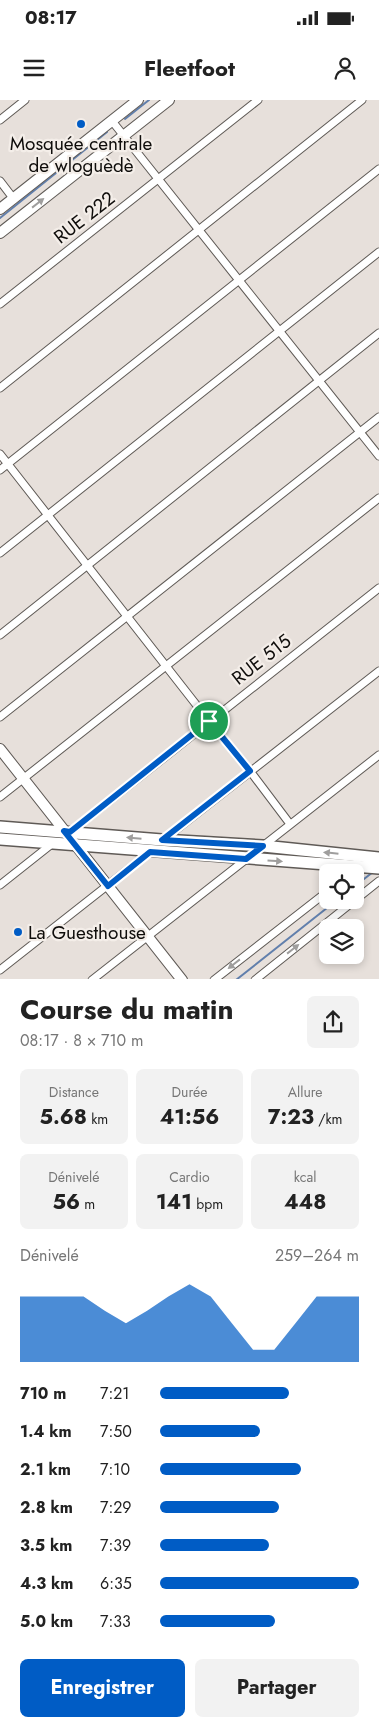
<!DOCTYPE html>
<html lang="fr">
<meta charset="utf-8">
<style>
:root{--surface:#fff;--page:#f2f2f2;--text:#222;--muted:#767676;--accent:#005cc5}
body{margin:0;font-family:Jost,sans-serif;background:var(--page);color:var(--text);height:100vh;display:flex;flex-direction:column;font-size:19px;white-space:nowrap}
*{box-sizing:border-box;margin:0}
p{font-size:16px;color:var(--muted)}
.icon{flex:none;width:28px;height:28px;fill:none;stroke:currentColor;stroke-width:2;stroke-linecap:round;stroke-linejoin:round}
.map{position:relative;height:879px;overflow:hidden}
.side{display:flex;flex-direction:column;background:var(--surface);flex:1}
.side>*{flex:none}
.fabs{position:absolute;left:319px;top:764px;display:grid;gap:10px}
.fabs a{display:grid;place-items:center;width:45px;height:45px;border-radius:8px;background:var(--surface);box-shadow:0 2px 8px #0003;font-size:25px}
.pin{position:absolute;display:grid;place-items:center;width:42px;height:42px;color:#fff;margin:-21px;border:2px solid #fff;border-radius:50%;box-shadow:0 1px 5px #0007}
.round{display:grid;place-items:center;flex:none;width:52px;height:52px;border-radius:8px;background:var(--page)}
.headline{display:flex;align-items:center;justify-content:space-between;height:85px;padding:0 20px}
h1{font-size:28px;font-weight:700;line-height:38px}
.figures{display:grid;grid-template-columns:repeat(3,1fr);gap:8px;height:85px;padding:5px 20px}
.figures div{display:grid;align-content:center;border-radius:8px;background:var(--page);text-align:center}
.figures b{font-size:21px;font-weight:700}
.figures small{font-size:14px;font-weight:400}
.figures p{font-size:14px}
.chart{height:140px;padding:10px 20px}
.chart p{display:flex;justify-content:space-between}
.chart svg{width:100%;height:90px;margin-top:5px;fill:var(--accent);opacity:.7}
.button{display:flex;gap:10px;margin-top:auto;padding:10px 20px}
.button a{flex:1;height:58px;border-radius:8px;background:var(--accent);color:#fff;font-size:20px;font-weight:700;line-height:58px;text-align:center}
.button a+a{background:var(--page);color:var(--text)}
ul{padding:0 20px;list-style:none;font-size:16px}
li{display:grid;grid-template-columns:80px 60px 1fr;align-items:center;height:38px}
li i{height:12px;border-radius:6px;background:var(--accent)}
.status{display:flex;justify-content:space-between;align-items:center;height:35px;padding:0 25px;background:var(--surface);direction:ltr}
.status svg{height:14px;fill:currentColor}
header{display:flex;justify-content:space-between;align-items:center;height:65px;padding:0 20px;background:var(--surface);font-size:22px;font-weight:700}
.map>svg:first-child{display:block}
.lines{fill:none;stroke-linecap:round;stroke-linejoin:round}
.stream{stroke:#617fac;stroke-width:2}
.street-casing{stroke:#5f5a56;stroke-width:9}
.secondary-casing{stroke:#5f5a56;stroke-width:12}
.primary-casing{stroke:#5f5a56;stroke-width:14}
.street{stroke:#fff;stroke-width:7}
.secondary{stroke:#fff;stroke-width:10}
.primary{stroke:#fff;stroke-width:11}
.oneway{fill:#9f9e9d}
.route-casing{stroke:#fff;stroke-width:10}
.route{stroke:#005cc5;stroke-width:6}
.poi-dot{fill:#005cc5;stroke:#f4eee9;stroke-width:2}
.labels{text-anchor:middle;stroke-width:4.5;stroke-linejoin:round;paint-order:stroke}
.poi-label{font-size:19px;fill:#0f0d0b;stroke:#f4eee9}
.street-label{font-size:19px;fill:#0f0d0b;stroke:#f4eee9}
</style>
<div class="status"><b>08:17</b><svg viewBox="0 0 49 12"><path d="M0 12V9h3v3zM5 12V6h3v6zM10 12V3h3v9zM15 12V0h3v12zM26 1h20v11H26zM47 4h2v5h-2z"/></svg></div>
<header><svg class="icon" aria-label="menu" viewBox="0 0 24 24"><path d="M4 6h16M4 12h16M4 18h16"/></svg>Fleetfoot<svg class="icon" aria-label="person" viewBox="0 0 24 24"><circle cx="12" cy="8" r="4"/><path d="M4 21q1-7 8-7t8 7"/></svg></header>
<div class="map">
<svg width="379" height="880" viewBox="0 0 379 880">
<rect width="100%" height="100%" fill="#e7e0db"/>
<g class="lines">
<g class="stream">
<polyline points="125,19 149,0"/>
<polyline points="0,118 107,32"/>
<polyline points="355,786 373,772"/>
<polyline points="236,880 337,800"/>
</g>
<g class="street-casing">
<g id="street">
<polyline points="0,20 25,0"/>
<polyline points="112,21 379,356"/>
<polyline points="0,81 13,98"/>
<polyline points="0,204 258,0"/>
<polyline points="0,288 362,0"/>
<polyline points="0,354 209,621 250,671 290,724"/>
<polyline points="0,370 379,69"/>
<polyline points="0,453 379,152"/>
<polyline points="0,535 379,233"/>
<polyline points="0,617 379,317"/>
<polyline points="0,697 379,398"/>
<polyline points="70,732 379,488"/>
<polyline points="163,740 379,571"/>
<polyline points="0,785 53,743"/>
<polyline points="0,870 150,752"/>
<polyline points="92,880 379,655"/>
<polyline points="214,880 328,791"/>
<polyline points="255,880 379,781"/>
</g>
</g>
<g class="secondary-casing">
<g id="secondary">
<polyline points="0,109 138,0"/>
<polyline points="0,133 169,0"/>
<polyline points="0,649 182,880"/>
</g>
</g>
<g class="primary-casing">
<g id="primary">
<polyline points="0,727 162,740 263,746 379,758"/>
<polyline points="0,739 379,768"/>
</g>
</g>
<use href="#street" class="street"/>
<use href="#secondary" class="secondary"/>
<use href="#primary" class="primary"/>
</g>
<defs><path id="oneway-solid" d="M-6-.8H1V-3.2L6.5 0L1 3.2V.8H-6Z" transform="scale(1.25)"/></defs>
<g class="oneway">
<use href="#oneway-solid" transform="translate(38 103) rotate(-38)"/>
<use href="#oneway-solid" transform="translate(134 738) rotate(-175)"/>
<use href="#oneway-solid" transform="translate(331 753) rotate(-174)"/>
<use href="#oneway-solid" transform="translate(275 761) rotate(4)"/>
<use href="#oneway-solid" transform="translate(293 849) rotate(-38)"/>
<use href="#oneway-solid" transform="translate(234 864) rotate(142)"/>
</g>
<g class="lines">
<g class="route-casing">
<polygon id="route" points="209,621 250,671 162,740 263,746 246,759 150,752 108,786 64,731 70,732"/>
</g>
<use href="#route" class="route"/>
</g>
<g class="poi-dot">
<circle cx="81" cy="24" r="5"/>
<circle cx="18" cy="832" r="5"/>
</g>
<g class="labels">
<g class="poi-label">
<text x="81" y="50">Mosquée centrale<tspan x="81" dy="22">de wloguèdè</tspan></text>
<text x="28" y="839" text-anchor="start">La Guesthouse</text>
</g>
<g class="street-label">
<text transform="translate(84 117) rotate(-38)" y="7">RUE 222</text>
<text transform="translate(261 559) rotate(-38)" y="7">RUE 515</text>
</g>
</g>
</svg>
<div class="fabs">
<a><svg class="icon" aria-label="locate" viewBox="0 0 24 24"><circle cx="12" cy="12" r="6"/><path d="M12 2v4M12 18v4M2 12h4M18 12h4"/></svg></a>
<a><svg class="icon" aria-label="layers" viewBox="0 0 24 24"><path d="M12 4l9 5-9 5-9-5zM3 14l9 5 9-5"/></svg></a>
</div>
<div class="pin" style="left:209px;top:621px;background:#1e9e55"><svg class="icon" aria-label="arrive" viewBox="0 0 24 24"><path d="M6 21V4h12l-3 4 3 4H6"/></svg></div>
</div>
<section class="side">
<div class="headline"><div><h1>Course du matin</h1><p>08:17 · 8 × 710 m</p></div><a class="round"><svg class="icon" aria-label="share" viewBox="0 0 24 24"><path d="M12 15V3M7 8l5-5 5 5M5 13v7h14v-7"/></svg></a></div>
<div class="figures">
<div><p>Distance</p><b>5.68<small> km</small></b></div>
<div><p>Durée</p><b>41:56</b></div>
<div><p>Allure</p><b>7:23<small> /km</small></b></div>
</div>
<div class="figures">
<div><p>Dénivelé</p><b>56<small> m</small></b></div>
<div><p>Cardio</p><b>141<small> bpm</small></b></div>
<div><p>kcal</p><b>448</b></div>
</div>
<div class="chart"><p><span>Dénivelé</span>259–264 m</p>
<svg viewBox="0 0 160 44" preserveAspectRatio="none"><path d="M0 44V12L10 12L20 12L30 12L40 19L50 25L60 19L70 12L80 6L90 12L100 25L110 38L120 38L130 25L140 12L150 12L160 12V44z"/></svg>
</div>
<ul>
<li><b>710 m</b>7:21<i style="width:65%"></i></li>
<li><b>1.4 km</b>7:50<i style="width:50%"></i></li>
<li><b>2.1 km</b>7:10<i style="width:71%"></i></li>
<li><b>2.8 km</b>7:29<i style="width:60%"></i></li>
<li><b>3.5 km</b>7:39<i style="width:55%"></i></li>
<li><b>4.3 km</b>6:35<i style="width:100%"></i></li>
<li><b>5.0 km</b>7:33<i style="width:58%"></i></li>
</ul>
<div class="button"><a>Enregistrer</a><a>Partager</a></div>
</section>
